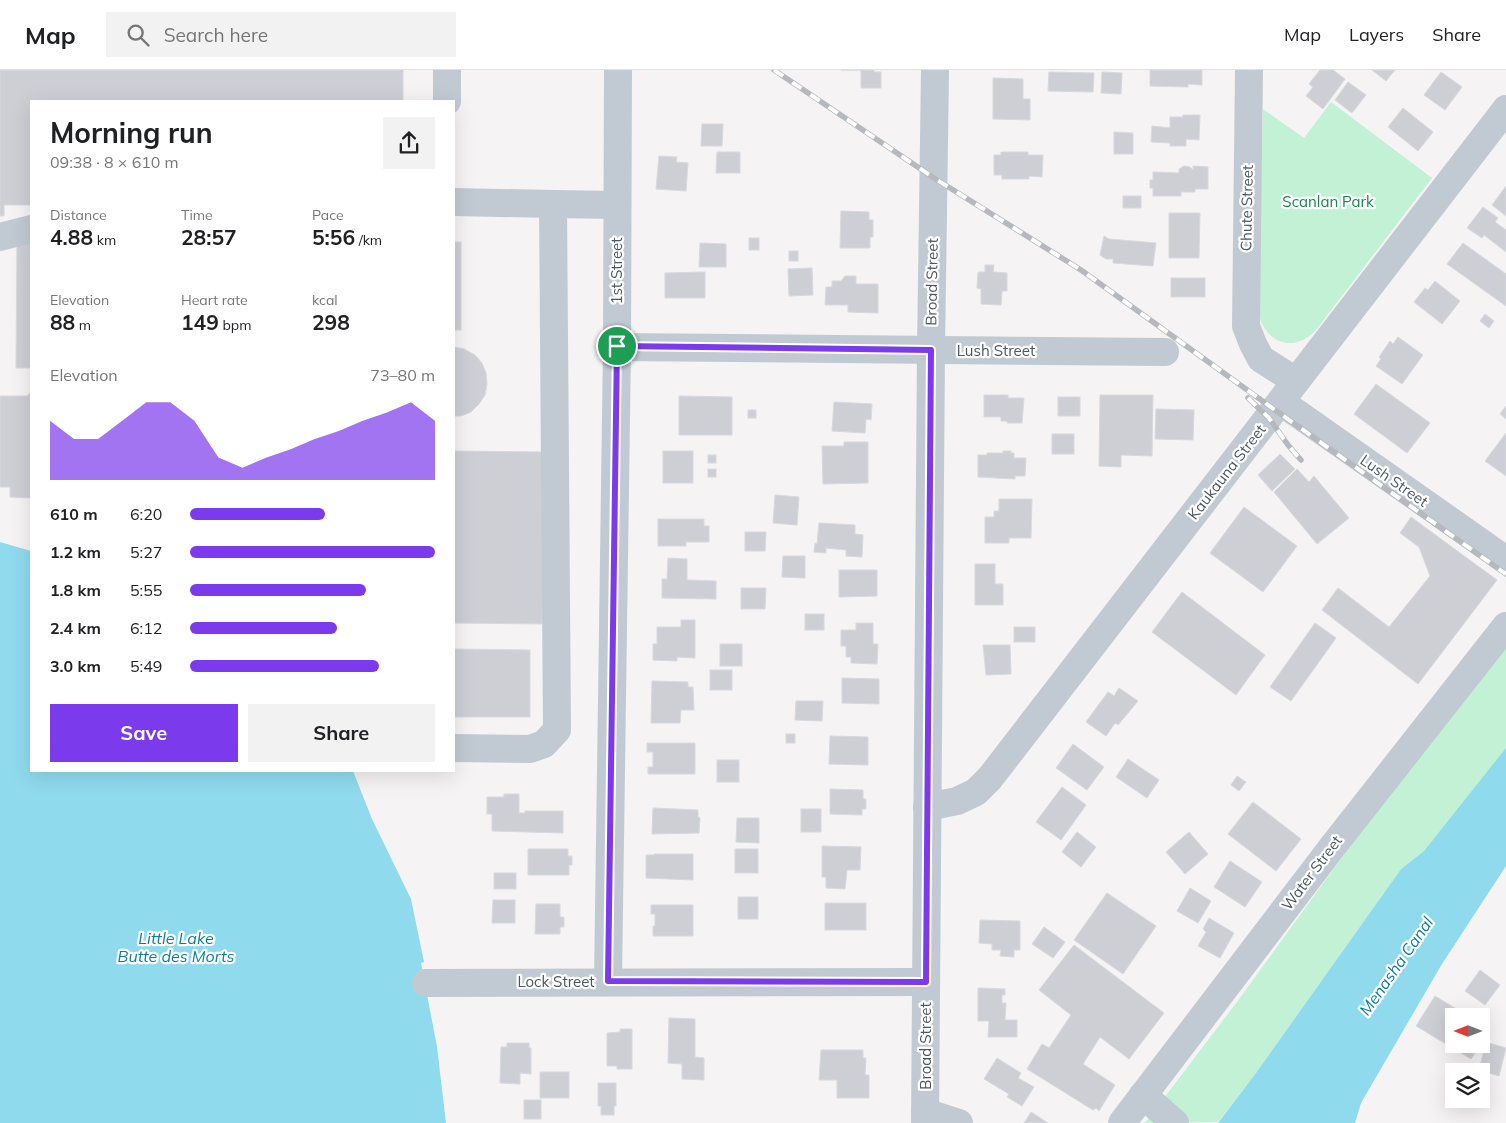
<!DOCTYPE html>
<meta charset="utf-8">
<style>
:root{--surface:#fff;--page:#f2f2f2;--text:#202124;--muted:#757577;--line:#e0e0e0;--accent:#7c3aed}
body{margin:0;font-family:Mulish,sans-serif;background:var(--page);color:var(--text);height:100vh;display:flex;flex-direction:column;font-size:19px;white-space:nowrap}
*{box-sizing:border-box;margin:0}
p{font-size:16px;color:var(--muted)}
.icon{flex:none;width:28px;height:28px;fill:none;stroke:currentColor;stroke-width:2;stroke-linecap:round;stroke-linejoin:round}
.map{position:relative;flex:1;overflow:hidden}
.drawer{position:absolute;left:30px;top:30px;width:425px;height:672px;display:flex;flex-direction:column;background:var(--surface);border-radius:0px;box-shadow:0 5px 20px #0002}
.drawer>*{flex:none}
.needle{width:32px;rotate:270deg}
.tools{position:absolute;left:1445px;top:938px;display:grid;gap:10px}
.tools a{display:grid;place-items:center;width:45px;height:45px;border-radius:0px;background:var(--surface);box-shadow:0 5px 20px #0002;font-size:25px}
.pin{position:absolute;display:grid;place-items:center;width:42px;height:42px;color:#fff;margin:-21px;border:2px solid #fff;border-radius:50%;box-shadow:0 1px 5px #0007}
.round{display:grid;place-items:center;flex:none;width:52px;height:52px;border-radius:0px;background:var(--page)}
.overview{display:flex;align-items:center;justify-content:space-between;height:85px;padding:0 20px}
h1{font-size:28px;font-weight:700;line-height:38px}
.stats{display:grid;grid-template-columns:repeat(3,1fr);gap:8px;height:85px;padding:5px 20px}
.stats div{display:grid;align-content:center}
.stats b{font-size:21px;font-weight:700}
.stats small{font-size:14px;font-weight:400}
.stats p{font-size:14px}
.chart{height:140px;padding:10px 20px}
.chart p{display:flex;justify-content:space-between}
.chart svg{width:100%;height:90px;margin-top:5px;fill:var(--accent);opacity:.7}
.button{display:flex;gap:10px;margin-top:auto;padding:10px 20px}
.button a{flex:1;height:58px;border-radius:0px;background:var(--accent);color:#fff;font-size:20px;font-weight:700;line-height:58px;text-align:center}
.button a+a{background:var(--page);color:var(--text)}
ul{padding:0 20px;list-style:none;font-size:16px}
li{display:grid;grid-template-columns:80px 60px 1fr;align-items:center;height:38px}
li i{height:12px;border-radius:6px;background:var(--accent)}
header{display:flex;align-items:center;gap:30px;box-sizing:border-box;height:70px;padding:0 25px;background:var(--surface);border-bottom:1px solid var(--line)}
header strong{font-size:24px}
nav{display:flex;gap:28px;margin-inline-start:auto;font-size:18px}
.search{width:350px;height:45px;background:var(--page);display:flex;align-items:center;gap:12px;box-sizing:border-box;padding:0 18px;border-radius:0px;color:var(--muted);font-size:19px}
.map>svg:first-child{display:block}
.green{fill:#c3f1d5}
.water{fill:#90daee}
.building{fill:#cdcfd5;stroke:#d7d9de}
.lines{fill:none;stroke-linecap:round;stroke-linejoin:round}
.minor{stroke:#c1cad2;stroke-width:28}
.rail-casing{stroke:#b5b8bd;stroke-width:5.5}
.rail{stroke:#fff;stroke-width:4;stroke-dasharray:11;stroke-linecap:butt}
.route-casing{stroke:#fff;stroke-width:10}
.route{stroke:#7c3aed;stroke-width:6}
.labels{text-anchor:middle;stroke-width:4.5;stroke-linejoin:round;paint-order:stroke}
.park-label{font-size:15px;fill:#17864f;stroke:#fff}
.street-label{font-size:15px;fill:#4a5661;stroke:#fff}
.water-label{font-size:16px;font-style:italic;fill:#0c7c9b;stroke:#fff}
</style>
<header>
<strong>Map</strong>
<div class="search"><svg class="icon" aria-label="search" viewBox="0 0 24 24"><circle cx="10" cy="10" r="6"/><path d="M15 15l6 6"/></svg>Search here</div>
<nav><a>Map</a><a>Layers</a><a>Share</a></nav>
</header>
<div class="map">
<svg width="1506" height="1053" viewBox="0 0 1506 1053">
<rect width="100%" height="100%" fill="#f5f3f3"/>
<g class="green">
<path d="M1331 32 1432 108 1316 260C1293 285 1263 272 1258 240L1263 39 1304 68Z"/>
<polygon points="1506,569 1506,678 1497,691 1424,781 1401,799 1256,1003 1218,1052 1145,1053 1237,932 1335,797"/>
</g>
<g class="water">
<polygon points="0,472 31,481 31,701 353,701 372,749 411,829 424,892 421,893 437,977 446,1053 0,1053"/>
<polygon points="1506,678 1506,796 1442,894 1361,1033 1355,1053 1218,1053 1256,1003 1401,799 1424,781"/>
</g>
<g class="building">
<polygon points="0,0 403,0 403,31 31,31 31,135 4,135 4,146 0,146"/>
<polygon points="841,0 874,0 874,2 881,2 881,18 861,18 861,0"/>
<polygon points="1150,0 1202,0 1202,15 1188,14 1188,17 1150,16"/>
<polygon points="1320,0 1333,0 1345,9 1323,39 1306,26 1313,17 1309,14"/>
<polygon points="1372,0 1395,0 1386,11"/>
<polygon points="1049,2 1094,3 1093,22 1048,21"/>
<polygon points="1102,2 1122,3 1121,24 1101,23"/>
<polygon points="1441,2 1462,17 1445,40 1424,25"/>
<polygon points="993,8 1023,9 1023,29 1030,29 1030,50 993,49"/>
<polygon points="1348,12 1366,25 1352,43 1335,30"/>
<polygon points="1403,38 1433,62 1418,81 1388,57"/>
<polygon points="1183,45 1200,45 1199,70 1186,69 1186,76 1170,76 1170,73 1151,72 1152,56 1170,58 1170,47 1183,47"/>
<polygon points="702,54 723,54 722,76 701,76"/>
<polygon points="1114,62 1133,63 1133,84 1114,84"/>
<polygon points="717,82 740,82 740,103 716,103"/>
<polygon points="1001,82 1028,82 1028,85 1043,85 1042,107 1029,106 1029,109 1002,109 1002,105 994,105 994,85 1001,85"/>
<polygon points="659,86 677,87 676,92 688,93 686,121 656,119"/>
<polygon points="1184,96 1190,97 1193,100 1193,96 1208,97 1208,119 1195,119 1195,122 1181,122 1181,126 1153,126 1153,118 1150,118 1150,110 1153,110 1153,102 1179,103 1179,99"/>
<polygon points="1506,116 1506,146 1492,135"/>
<rect x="1123" y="126" width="18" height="12"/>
<polygon points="1483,137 1498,148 1495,152 1506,160 1506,182 1484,165 1482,168 1467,158"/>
<polygon points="841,141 869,142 869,150 873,150 873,167 870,167 870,178 840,178"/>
<polygon points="1169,143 1200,143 1199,188 1169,188"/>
<polygon points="1104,166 1109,169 1156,173 1153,196 1113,193 1113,189 1106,189 1100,185"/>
<rect x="749" y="168" width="10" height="12"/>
<polygon points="17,169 31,169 31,298 16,298"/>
<rect x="454" y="172" width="7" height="88"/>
<polygon points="700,173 726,174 726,197 699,197"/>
<polygon points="1463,173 1506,204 1506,236 1447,194"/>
<rect x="789" y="181" width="9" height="10"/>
<polygon points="985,195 994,195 993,202 1007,203 1007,221 1002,221 1001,235 981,234 981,219 977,218 978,202 985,202"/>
<polygon points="812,198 813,225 789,226 788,199"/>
<polygon points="705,202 705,228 665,228 665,203"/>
<polygon points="845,206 856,206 856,214 878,214 878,243 848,242 848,235 825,235 826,217 832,217 832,211 841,211"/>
<rect x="1171" y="208" width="34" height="19"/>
<polygon points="1435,211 1460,231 1442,254 1414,232 1425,218 1428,220"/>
<polygon points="1485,244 1494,251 1489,258 1480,251"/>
<polygon points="1398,267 1423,285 1402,314 1376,296 1381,289 1379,287 1390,271 1393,274"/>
<polygon points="454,277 464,279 475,285 482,293 486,303 487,314 485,325 479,334 471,342 461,346 454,346"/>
<polygon points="1376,314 1430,353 1407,383 1354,344"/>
<polygon points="31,322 31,428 10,427 10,417 0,417 0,326 27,326"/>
<polygon points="984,325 1008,325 1008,328 1024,328 1022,353 1007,353 1007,351 1001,351 1001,347 984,347"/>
<polygon points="1100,325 1153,325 1152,386 1121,385 1121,397 1099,396"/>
<polygon points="679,326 732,327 732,365 679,365"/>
<rect x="1058" y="327" width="22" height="19"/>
<polygon points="834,332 872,334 871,350 866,349 865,363 832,361"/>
<polygon points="1506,336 1506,349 1500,344"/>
<polygon points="1156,339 1194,340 1193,370 1155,369"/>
<rect x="748" y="340" width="8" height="8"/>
<polygon points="1506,363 1506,406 1485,391"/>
<rect x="1052" y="364" width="22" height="20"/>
<polygon points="844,372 868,372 868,413 823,414 822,376 844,376"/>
<polygon points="454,381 545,382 542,554 454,553"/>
<rect x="663" y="381" width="30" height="32"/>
<polygon points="1003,381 1011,381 1011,383 1014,383 1014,388 1026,388 1025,406 1015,406 1015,409 978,407 978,385 987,385 987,383 1003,383"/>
<polygon points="1280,384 1295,399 1272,421 1258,405"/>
<rect x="708" y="385" width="8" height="8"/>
<rect x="708" y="399" width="8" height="8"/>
<polygon points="1297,399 1309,412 1314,406 1349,448 1317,474 1274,422"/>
<polygon points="775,425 799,427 797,455 773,453"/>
<polygon points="999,429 1032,429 1031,468 1009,468 1009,473 985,473 985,447 994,447 994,441 999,441"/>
<polygon points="1244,437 1297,476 1263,522 1210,483"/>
<polygon points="1411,447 1497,510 1418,614 1322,540 1338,518 1389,557 1430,506 1419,477 1400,463"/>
<polygon points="658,449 704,449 704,456 709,456 709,472 686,472 686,476 658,476"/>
<polygon points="819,453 855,455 855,464 863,465 862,487 846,486 846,480 826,478 826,483 814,482 815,473 817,474"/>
<polygon points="745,462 766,462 765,481 745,481"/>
<polygon points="783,486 805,486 805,508 782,507"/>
<polygon points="668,488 687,489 687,510 716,511 716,529 662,528 662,509 667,509"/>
<polygon points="975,494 995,494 995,514 1003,514 1003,535 975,535"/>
<polygon points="839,500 877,500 877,526 839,527"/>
<polygon points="741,518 766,518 765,539 741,539"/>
<polygon points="1182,522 1265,585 1236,625 1152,562"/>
<rect x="805" y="544" width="19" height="16"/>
<polygon points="681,550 695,550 695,588 677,587 677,591 653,590 653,574 657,574 657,557 681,557"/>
<polygon points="856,553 873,553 873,574 878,574 877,594 851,593 851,587 846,587 846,576 841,576 841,560 856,560"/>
<polygon points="1315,553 1336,568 1291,631 1270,617"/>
<rect x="1014" y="557" width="21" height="15"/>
<rect x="720" y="574" width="22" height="22"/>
<polygon points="983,575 1010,575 1011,604 986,605"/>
<polygon points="454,579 530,580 530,647 454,647"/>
<rect x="710" y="600" width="22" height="20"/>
<polygon points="842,608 879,609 879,634 842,633"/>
<polygon points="652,611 688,612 688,617 693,617 694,640 681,640 680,653 651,653"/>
<polygon points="1119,618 1138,631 1118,655 1115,653 1106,666 1086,652 1108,622 1114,626"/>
<polygon points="796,631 823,631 822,651 795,650"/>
<rect x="786" y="664" width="9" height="9"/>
<polygon points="830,666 868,667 868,695 829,694"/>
<polygon points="647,673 695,673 695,704 648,704 648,697 653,697 653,682 647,682"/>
<polygon points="1073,674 1104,697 1087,720 1056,698"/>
<polygon points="1128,689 1159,710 1147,728 1116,707"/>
<rect x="717" y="690" width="22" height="22"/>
<polygon points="1237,706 1246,712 1239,721 1231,715"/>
<polygon points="1062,717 1086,735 1061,770 1036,752"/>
<polygon points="830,719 863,720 863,729 866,729 866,739 862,739 862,745 830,744"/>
<polygon points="504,724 519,724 519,743 525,743 525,741 563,741 563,763 492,761 492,744 487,744 487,727 504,727"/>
<polygon points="1253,732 1301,769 1276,801 1228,764"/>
<polygon points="653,738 698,740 698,747 700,748 699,763 652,764"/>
<rect x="801" y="739" width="20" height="23"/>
<polygon points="737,748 759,748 759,773 736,772"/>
<polygon points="1077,762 1096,777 1081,797 1062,782"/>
<polygon points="1189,762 1208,784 1185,804 1166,782"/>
<polygon points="822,776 861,777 860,800 847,800 845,819 826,818 826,807 822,807"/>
<polygon points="528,779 568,779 568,786 572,786 572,795 569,795 569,805 528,805"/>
<rect x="735" y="779" width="23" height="24"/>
<polygon points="654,784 693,784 693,810 646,808 646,785 654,785"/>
<polygon points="1230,791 1262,812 1245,837 1214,817"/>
<rect x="494" y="803" width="22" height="16"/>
<polygon points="1190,818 1211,831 1198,853 1177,841"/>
<polygon points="1107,823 1156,856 1123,904 1074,870"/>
<rect x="738" y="827" width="20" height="22"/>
<polygon points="493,830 515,830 515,853 492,853"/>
<rect x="825" y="833" width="41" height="27"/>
<polygon points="536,834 560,834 560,847 564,847 564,857 560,857 560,864 535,864"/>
<polygon points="651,835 693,835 693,866 653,866 653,856 655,856 655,844 651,844"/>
<polygon points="1209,848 1234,863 1220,888 1198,876 1206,862 1203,859"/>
<polygon points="980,850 1020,851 1020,880 1014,880 1014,887 1000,886 1001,880 992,880 992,874 979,873"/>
<polygon points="1044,857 1065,872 1053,888 1032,874"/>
<polygon points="1074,875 1164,943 1129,989 1100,967 1083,994 1115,1015 1099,1041 1096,1038 1093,1040 1027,999 1042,974 1049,978 1071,945 1039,920"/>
<polygon points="1480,900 1500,915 1485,935 1465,921"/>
<polygon points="978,918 1005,919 1005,925 1002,925 1002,933 1006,933 1005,950 1017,950 1017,967 988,967 989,951 978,951"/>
<polygon points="1435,926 1468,946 1454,946 1454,974 1481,974 1471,989 1416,956"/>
<polygon points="669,948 695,949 695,987 704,988 704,1010 682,1009 682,994 668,993"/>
<polygon points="1481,954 1490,959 1481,973"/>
<polygon points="620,959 632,959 632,999 617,999 617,996 607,996 607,963 620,962"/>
<polygon points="1486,972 1506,978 1499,1006 1479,1000"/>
<polygon points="507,973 529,973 529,978 531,978 531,1004 520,1003 520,1014 500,1013 501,977 507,977"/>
<polygon points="821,980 863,980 863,988 866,988 865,1005 869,1005 869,1028 837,1028 837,1010 819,1010"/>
<polygon points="997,988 1021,1003 1018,1008 1034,1017 1022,1036 1007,1027 1009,1024 984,1009"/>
<rect x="540" y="1002" width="29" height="26"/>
<polygon points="598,1013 616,1013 616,1036 614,1036 614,1045 601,1045 601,1036 598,1036"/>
<rect x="524" y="1030" width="17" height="19"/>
<polygon points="1031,1042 1048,1053 1024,1053"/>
</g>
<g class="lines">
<g class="minor">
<polyline points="1249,0 1246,256 1253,274 1261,289 1296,311"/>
<polyline points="447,31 447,0"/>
<polyline points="454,132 553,134"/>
<polyline points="0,167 31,159"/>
<polyline points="617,277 1165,282"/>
<polyline points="1281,332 1506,490"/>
<polyline points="454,678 530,679 544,674 557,660 553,134 617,135"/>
<polyline points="927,737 957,731 976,722 990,708 1506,39"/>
<polyline points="608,911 617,277 618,0"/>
<polyline points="426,913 926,912"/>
<polyline points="1143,1025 1175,1053"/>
<polyline points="925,1042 959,1053"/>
<polyline points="925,1053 931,280 935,0"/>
<polyline points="1122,1053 1333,776 1506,556"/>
</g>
<g class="rail-casing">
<g id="rail">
<polyline points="774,0 934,108 1081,200 1275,340 1506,504"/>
<polyline points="1248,328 1269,348 1288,375 1301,390"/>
</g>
</g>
<use href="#rail" class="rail"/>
</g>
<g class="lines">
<g class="route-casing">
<polygon id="route" points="617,276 931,280 926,912 608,911"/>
</g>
<use href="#route" class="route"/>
</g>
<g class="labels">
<g class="park-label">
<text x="1328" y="137">Scanlan Park</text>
</g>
<g class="street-label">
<text transform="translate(1247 138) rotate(-89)" y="5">Chute Street</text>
<text transform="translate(617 201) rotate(-90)" y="5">1st Street</text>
<text transform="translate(932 212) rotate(-89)" y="5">Broad Street</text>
<text x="996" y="286">Lush Street</text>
<text transform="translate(1227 402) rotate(-52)" y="5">Kaukauna Street</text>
<text transform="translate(1394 411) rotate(35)" y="5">Lush Street</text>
<text transform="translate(1312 803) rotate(-53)" y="5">Water Street</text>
<text x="556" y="917">Lock Street</text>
<text transform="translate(926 976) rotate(-90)" y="5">Broad Street</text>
</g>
<g class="water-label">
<text x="176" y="874">Little Lake<tspan x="176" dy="18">Butte des Morts</tspan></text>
<text transform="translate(1396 896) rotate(-55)" y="6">Menasha Canal</text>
</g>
</g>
</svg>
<div class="tools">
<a><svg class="needle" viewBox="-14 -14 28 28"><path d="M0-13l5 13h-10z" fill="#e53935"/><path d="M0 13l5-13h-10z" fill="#757577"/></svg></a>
<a><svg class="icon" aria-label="layers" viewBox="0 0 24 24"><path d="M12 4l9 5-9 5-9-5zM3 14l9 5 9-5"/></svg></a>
</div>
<div class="pin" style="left:617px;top:276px;background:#1e9e55"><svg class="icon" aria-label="arrive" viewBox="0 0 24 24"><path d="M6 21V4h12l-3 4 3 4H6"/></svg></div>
<section class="drawer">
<div class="overview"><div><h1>Morning run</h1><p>09:38 · 8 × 610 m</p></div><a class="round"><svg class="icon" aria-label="share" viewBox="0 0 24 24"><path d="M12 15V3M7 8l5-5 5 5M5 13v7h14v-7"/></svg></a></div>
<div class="stats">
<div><p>Distance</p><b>4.88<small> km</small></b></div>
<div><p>Time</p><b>28:57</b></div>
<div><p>Pace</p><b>5:56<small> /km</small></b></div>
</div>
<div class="stats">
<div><p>Elevation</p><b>88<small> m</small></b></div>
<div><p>Heart rate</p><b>149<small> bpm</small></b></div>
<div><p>kcal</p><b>298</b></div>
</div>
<div class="chart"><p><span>Elevation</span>73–80 m</p>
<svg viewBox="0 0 160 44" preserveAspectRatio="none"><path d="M0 44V15L10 24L20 24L30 15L40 6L50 6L60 15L70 33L80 38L90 33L100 29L110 24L120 20L130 15L140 11L150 6L160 15V44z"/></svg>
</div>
<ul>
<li><b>610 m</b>6:20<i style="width:55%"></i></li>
<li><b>1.2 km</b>5:27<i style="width:100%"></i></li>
<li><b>1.8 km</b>5:55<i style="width:72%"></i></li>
<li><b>2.4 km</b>6:12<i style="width:60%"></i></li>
<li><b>3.0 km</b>5:49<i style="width:77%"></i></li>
</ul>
<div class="button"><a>Save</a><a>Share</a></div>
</section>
</div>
